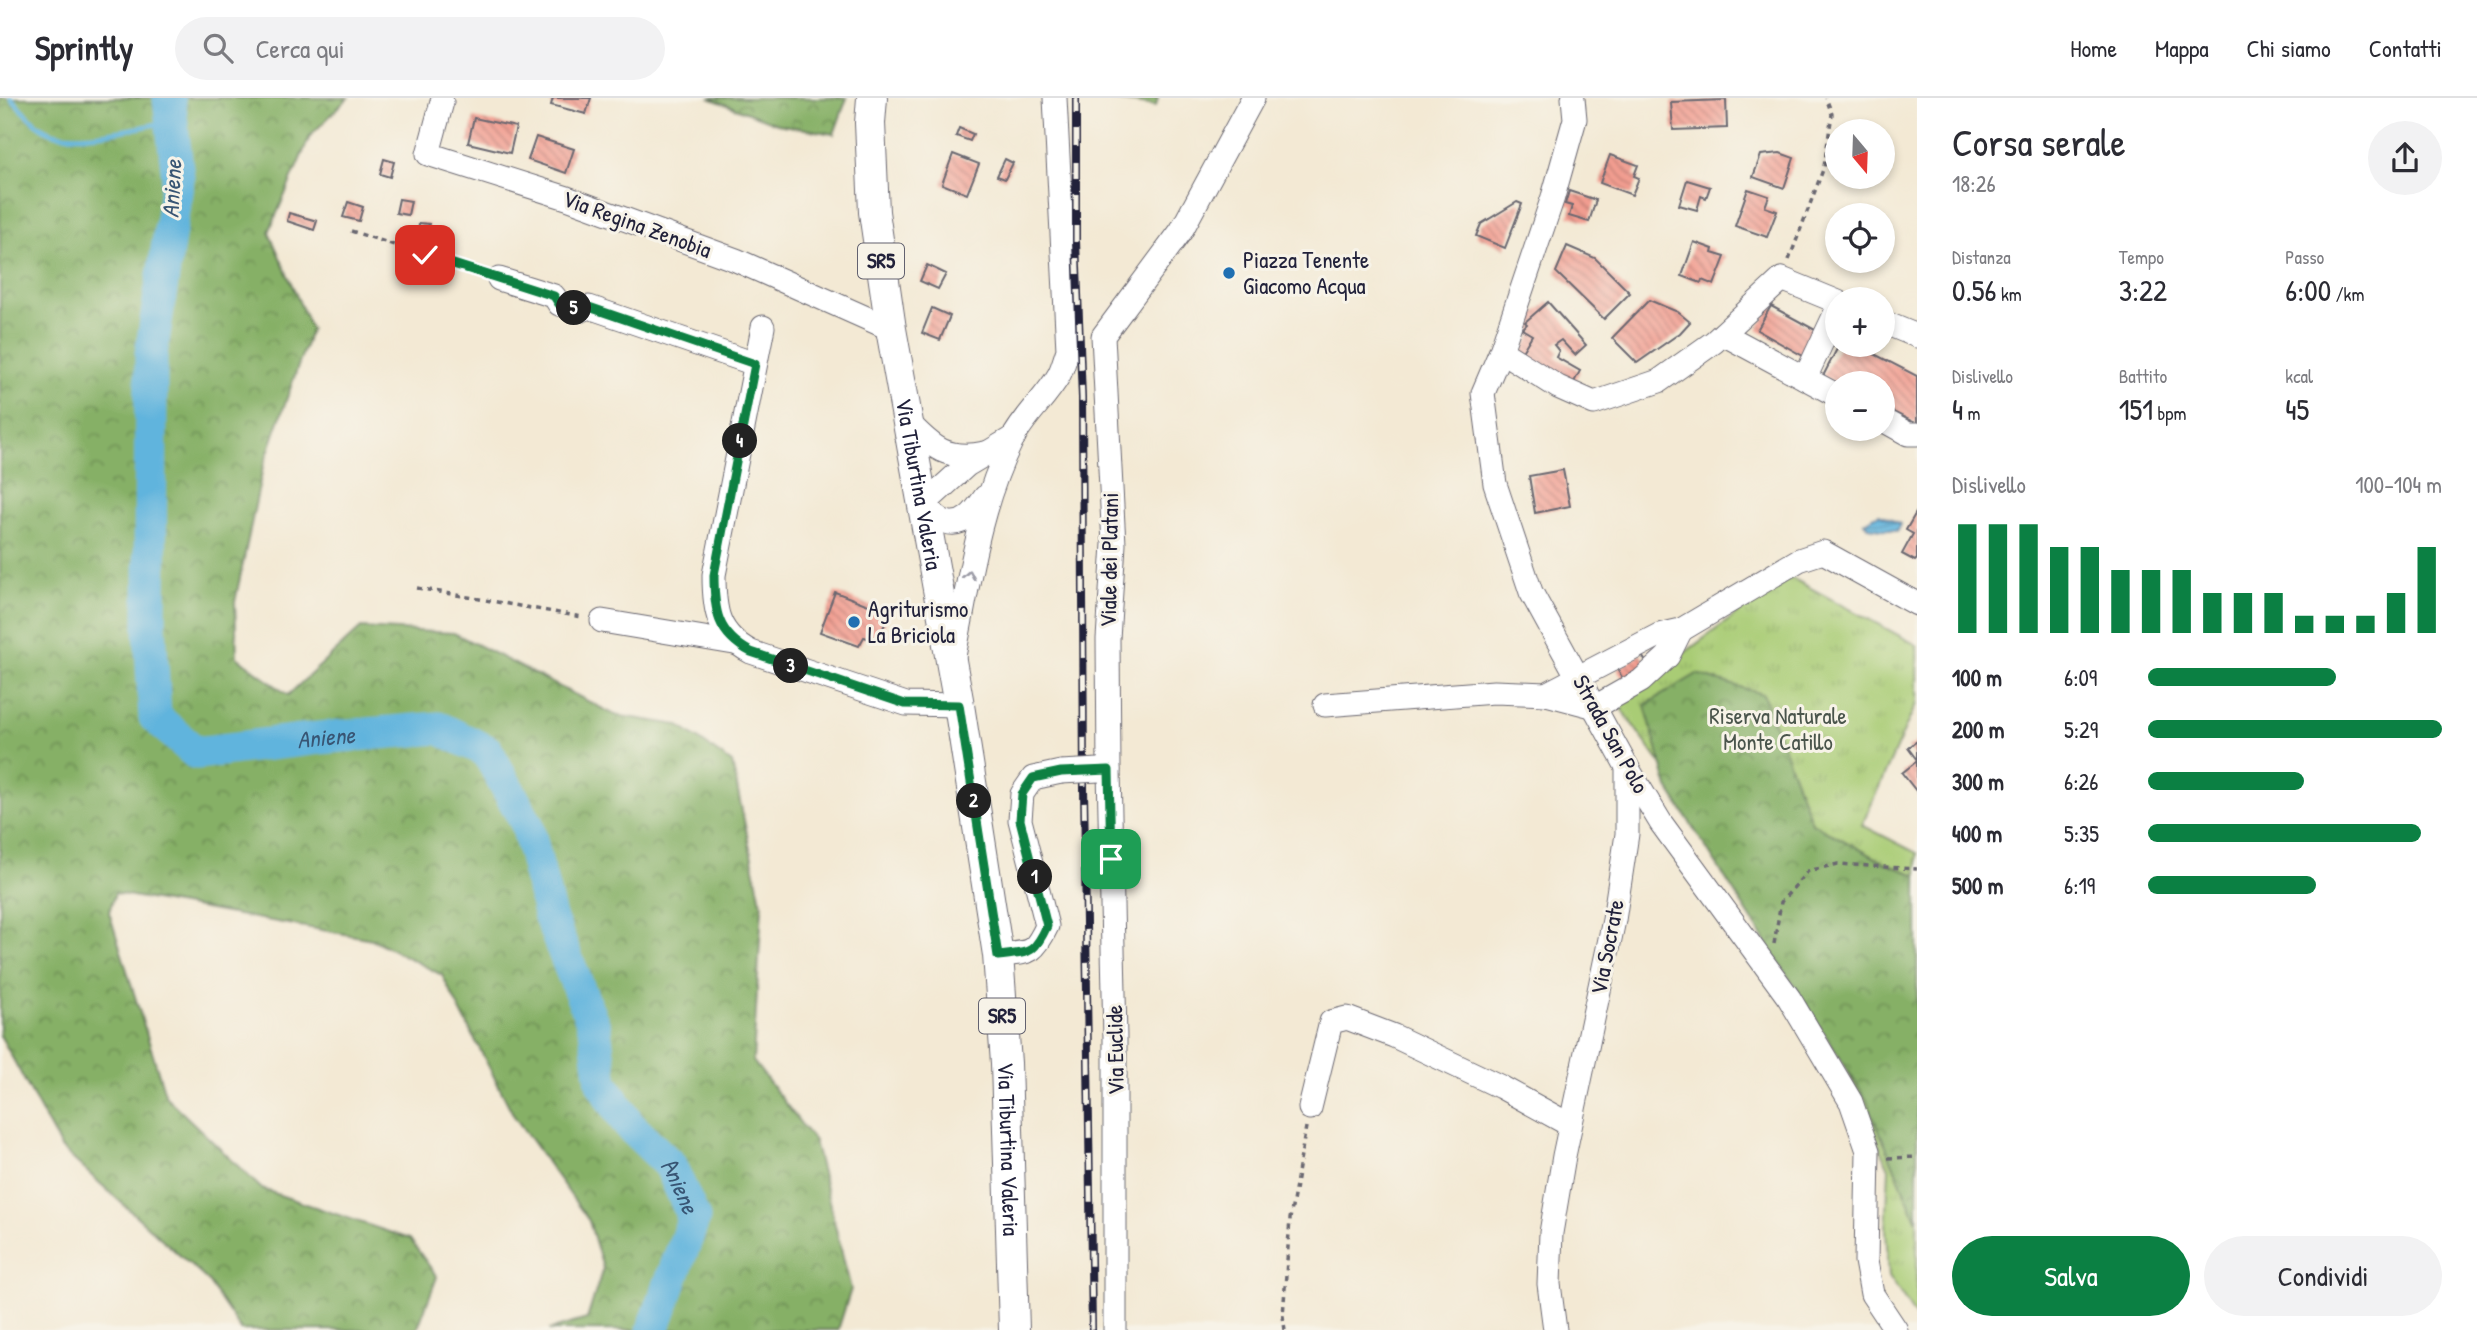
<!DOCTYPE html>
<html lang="it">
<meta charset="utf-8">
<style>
:root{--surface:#fff;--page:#f2f2f3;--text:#2b2b33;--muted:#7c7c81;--line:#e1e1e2;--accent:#0b8043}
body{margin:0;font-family:"Patrick Hand",sans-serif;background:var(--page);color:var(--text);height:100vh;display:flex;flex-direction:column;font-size:26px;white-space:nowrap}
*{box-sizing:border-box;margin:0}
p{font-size:23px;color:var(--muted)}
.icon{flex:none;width:38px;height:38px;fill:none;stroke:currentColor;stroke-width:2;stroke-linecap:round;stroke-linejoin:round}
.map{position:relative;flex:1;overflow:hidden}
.details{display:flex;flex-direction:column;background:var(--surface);width:560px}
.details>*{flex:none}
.needle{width:46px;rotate:161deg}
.tools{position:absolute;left:1825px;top:21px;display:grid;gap:14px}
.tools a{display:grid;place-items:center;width:70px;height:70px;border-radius:50%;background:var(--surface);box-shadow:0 4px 10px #0003;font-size:35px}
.pin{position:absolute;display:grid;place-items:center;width:60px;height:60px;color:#fff;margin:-30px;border-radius:14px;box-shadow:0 4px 10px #0006}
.km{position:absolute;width:35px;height:35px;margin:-18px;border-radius:50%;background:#222;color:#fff;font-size:19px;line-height:35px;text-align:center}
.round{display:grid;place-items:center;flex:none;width:74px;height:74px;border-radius:37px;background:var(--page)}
.head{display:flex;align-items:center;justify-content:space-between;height:119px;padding:0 35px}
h1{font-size:38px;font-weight:600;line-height:52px}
.metrics{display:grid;grid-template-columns:repeat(3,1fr);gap:10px;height:119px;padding:7px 35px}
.metrics div{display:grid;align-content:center}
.metrics b{font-size:30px;font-weight:600}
.metrics small{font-size:19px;font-weight:400}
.metrics p{font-size:19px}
.chart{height:196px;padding:14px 35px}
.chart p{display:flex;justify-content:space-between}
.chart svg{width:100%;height:126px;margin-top:7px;stroke:var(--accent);stroke-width:6}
.button{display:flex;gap:14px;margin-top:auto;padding:14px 35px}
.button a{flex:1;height:80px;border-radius:42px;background:var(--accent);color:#fff;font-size:28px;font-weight:600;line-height:80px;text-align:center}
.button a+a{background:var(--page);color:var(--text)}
ul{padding:0 35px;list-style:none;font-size:23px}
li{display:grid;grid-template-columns:112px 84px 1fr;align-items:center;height:52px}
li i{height:18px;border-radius:9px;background:var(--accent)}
header{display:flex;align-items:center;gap:42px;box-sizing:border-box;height:98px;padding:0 35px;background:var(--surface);border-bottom:2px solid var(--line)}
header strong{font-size:33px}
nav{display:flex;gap:38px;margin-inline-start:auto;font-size:24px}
.search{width:490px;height:63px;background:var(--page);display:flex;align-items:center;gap:18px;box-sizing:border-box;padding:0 24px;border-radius:38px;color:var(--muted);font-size:26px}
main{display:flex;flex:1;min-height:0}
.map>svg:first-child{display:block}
.grass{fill:url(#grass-tufts);stroke:#667758;stroke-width:2}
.forest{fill:url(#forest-crowns);stroke:#546950;stroke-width:2}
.water{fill:url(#water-rules);stroke:#426b8c;stroke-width:2}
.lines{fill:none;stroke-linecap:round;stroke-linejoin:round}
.stream{stroke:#61b4dd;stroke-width:5}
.river{stroke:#61b4dd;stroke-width:33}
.building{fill:url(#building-back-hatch)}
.minor-casing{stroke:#6b6871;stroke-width:25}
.major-casing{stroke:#6b6871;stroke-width:32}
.path{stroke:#6b6871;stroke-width:3.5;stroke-dasharray:5 5;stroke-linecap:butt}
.minor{stroke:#fff;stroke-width:23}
.major{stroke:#fff;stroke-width:30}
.rail-casing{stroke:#22223b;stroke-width:8}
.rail{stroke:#f7f3e8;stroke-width:5;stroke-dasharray:16;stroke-linecap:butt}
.minor-bridge-casing{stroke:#6b6871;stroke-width:25;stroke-linecap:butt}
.minor-bridge{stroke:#fff;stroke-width:23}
.oneway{stroke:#9c9ca7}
.route-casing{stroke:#fff;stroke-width:14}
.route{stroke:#0b8043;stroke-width:9}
.poi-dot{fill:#1f6fb2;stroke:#f7f3e8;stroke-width:2.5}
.labels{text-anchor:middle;stroke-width:6;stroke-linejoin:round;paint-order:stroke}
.shield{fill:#f7f3e8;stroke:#62616f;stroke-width:2}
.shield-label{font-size:21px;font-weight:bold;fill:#22223b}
.street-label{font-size:23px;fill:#22223b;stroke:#f7f3e8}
.poi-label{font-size:23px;fill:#22223b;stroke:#f7f3e8;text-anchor:start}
.park-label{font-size:23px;fill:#4a554c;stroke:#f7f3e8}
.water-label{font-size:24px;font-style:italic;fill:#385574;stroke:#f7f3e8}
</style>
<header>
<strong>Sprintly</strong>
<div class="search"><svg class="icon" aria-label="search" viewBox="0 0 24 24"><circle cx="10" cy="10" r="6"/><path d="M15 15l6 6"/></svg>Cerca qui</div>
<nav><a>Home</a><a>Mappa</a><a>Chi siamo</a><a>Contatti</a></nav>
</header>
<main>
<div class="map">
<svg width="1917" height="1232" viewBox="0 0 1917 1232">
<defs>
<pattern id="grass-tufts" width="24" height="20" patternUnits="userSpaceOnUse" patternTransform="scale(1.75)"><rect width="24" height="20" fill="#a9cc75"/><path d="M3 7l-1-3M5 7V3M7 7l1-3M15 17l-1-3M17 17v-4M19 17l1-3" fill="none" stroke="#91af66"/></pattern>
<pattern id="forest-crowns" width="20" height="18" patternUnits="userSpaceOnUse" patternTransform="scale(1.75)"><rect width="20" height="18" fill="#86b066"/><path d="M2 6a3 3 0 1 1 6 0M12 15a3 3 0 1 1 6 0" fill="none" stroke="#6d8f55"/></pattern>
<pattern id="water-rules" width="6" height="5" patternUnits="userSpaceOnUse" patternTransform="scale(1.75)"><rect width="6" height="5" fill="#61b4dd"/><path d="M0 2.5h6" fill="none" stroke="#5092b4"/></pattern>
<pattern id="building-back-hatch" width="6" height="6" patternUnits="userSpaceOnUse" patternTransform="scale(1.75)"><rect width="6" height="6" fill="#f29d90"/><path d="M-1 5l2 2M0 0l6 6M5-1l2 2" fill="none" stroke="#c48077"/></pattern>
</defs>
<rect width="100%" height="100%" fill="#f7f3e8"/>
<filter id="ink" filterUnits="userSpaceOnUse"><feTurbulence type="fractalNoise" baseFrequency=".0143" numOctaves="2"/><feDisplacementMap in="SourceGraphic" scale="14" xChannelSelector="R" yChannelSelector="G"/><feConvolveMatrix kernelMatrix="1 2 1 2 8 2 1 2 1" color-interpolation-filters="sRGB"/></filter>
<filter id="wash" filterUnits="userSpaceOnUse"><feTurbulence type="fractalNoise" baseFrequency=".00686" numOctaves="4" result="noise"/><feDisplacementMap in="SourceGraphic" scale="28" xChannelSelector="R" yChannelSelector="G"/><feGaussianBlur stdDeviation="1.57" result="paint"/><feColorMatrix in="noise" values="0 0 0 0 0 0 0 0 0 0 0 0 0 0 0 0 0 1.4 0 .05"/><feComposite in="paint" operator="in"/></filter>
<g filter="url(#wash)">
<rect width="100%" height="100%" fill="#f3e9d4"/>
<polygon class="grass" points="1788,478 1917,547 1917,604 1862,727 1917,755 1917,1221 1889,1178 1886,1132 1889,1070 1798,857 1617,605"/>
<g class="forest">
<polygon points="0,0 348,0 310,38 269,134 311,231 263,369 235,504 237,559 288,597 361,530 454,535 615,617 678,627 732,665 762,808 753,963 814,1043 851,1191 838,1232 549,1232 587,1221 603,1170 589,1123 514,1018 442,877 372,841 115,795 109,814 166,999 262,1091 410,1141 437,1179 417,1232 241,1232 207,1182 61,1050 0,937"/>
<polygon points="709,0 847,0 834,36 777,26"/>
<polygon points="1095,0 1158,0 1156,8"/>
<polygon points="1697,576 1763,596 1812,725 1887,766 1917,777 1917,1124 1866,1001 1668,690 1645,607"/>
</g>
<polygon class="water" points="1879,416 1900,426 1897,433 1868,429 1864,424"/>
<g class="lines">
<path class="stream" d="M11 0C23 12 36 30 53 35 81 44 143 28 173 23"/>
<path class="river" id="s1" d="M169 0 178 80 151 256 150 530 155 619 196 655 319 640 439 630 487 653 527 726 550 819 595 931 602 985 629 1027 670 1067 694 1120 653 1232"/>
</g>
<g id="blocks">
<g class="building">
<polygon points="553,0 591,0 586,16 551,7"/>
<polygon points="1726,2 1727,30 1673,32 1671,4"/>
<polygon points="474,20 516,29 510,55 468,45"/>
<polygon points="959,30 973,36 970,43 956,38"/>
<polygon points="536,39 574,51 566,75 528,62"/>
<polygon points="1780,55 1794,60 1784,90 1753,79 1761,57"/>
<polygon points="953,56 979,66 967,96 942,86"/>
<polygon points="1610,57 1638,67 1634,78 1639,80 1632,97 1600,85"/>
<polygon points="384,61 394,64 390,79 380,76"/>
<polygon points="1005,61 1013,65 1005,81 997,78"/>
<polygon points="1687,82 1710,89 1706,100 1701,98 1697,112 1679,107"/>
<polygon points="1748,91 1769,98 1765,109 1777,113 1767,139 1735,128"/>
<polygon points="1569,93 1596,102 1589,124 1569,118 1572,108 1565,106"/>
<polygon points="399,101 411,103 408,117 396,115"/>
<polygon points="348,104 363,109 359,123 343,119"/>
<polygon points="1517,104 1522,106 1505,150 1476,138 1481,126"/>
<polygon points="289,115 317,123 314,132 287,123"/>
<polygon points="419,125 429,126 428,140 418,139"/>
<polygon points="1694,144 1713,151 1712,155 1725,159 1714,187 1702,182 1701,185 1682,178"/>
<polygon points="1567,148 1595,160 1630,195 1604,221 1556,174"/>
<polygon points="927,167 946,176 938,191 920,183"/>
<polygon points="1649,202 1678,214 1690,224 1680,235 1637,265 1612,240"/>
<polygon points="1548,204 1586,247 1575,257 1561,242 1554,247 1559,253 1556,259 1580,273 1573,286 1520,257 1532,237 1522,231 1527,226 1525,224"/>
<polygon points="1771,208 1817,233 1803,258 1757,232"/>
<polygon points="932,210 950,218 940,242 922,235"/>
<polygon points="1839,247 1857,247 1917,278 1917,326 1883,309 1883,285 1837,285 1823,278"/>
<polygon points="1563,372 1570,408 1535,415 1529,378"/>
<polygon points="1917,413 1917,461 1915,463 1902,456 1913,436 1906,432"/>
<polygon points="835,494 889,515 878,543 864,539 859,548 820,534"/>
<polygon points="1641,556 1649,569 1625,584 1617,571"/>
<polygon points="1917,643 1917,662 1908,650"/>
<polygon points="1917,663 1917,694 1902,675"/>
</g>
</g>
</g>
<g filter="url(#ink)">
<use href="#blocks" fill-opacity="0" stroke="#6b6871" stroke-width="2"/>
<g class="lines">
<g class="minor-casing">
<g id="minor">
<polyline points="1573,0 1575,21 1553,99 1501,253 1483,295 1495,386 1531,494 1627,669 1661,725 1789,900 1851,1004 1868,1053 1866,1163 1872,1196 1896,1232"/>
<polyline points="442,4 428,56 567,100 736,162 891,231"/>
<polyline points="499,181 554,198 559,206 582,212 589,209 755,266"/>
<polyline points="1883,224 1917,238"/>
<path d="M763 229 714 477C714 513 717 536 751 554L906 606 959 607"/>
<polyline points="1723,236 1838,298"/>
<polyline points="1501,253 1558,289 1594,305 1659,283 1714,244 1782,181 1838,204"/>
<polyline points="1805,280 1838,210"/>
<polyline points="1883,322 1908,336 1917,336"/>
<path d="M909 325C933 350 947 363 985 355"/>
<path d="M985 399C976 412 964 430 946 424 938 422 929 411 923 407L967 367 1014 339"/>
<polyline points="602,523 734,545"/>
<path d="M954 558C969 484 978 410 1012 342 1024 318 1046 300 1059 277 1063 269 1065 260 1068 252L1055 0"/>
<polyline points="1546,596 1659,537 1681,532 1799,462 1823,454 1917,506"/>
<polyline points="1325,607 1494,594 1546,596 1595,609 1641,583 1668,558 1681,532"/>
<polyline points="1099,672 1109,672 1108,541 1114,446 1103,238 1181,133 1253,0"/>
<polyline points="1109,672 1115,940 1115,1232"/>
<path d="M998 857C1029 854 1033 858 1047 828L1020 722 1022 696 1033 680 1061 674"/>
<polyline points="1310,1010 1331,924 1347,920 1394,938 1501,989 1570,1027"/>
<polyline points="1555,1232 1549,1186 1551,1135 1564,1058 1614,822 1627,736 1627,669"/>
</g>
</g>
<g class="major-casing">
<g id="major">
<path id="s2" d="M872 0 870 25 874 114 891 231 959 607 998 857 1006 965 1014 1232"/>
</g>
</g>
<g class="path">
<polyline points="351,133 481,175"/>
<polyline points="1789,162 1824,69 1832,16 1826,0"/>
<polyline points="417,490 582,519"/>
<polyline points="1774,846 1781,804 1808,773 1838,766 1917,771"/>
<polyline points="1888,1060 1917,1059"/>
<polyline points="1285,1232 1283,1218 1290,1121 1306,1029"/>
</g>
<use href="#minor" class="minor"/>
<use href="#major" class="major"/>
<g class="rail-casing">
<polyline id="rail" points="1076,0 1076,143 1082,300 1084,690 1092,1232"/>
</g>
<use href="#rail" class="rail"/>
<g class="minor-bridge-casing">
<polyline id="minor-bridge" points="1061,674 1099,672"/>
</g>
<use href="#minor-bridge" class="minor-bridge"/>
</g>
<defs><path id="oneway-chevron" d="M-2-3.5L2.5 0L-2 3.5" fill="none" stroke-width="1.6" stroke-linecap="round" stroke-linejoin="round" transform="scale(1.75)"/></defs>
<use class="oneway" href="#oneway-chevron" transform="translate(969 477) rotate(-79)"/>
</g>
<g class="lines" filter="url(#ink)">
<g class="route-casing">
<path id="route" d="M425 157 554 198 559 206 582 212 589 209 755 266 714 477C714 513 717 536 751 554L905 606 959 607 998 858C1029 854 1033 858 1047 828L1020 722 1022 696 1033 680 1061 674 1109 672 1111 761"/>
</g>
<use href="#route" class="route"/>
</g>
<g class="poi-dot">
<circle cx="1229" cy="175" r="7"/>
<circle cx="854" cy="524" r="7"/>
</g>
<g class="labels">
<g class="shield">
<rect x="858" y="145.5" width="46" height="35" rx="5"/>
<rect x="979" y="900.5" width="46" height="35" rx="5"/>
</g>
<g class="shield-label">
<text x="881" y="170">SR5</text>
<text x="1002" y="925">SR5</text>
</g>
<g class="street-label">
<text transform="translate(637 126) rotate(20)" y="8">Via Regina Zenobia</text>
<text dy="8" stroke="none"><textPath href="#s2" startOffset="390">Via Tiburtina Valeria</textPath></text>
<text transform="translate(1109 462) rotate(-89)" y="8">Viale dei Platani</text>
<text transform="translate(1611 636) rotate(61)" y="8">Strada San Polo</text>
<text transform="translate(1607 849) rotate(-79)" y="8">Via Socrate</text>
<text transform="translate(1115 952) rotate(-91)" y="8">Via Euclide</text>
<text dy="8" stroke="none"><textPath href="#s2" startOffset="1062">Via Tiburtina Valeria</textPath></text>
</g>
<g class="poi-label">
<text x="1243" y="170">Piazza Tenente<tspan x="1243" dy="26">Giacomo Acqua</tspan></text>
<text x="868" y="519">Agriturismo<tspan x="868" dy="26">La Briciola</tspan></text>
</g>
<g class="park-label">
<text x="1778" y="626">Riserva Naturale<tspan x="1778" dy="26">Monte Catillo</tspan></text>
</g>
<g class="water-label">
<text transform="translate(172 91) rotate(-87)" y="8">Aniene</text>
<text dy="8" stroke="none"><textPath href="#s1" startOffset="807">Aniene</textPath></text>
<text dy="8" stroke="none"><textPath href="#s1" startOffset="1458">Aniene</textPath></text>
</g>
</g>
</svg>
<div class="tools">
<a><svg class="needle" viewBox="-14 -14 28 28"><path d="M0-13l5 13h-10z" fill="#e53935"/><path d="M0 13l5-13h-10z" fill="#7c7c81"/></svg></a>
<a><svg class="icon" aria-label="locate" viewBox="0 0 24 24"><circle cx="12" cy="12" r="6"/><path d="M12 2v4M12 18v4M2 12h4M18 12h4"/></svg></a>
<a>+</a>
<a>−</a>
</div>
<div class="pin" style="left:1111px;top:761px;background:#1e9e55"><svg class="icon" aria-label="arrive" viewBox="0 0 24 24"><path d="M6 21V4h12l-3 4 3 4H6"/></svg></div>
<div class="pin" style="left:425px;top:157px;background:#d93025"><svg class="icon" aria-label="check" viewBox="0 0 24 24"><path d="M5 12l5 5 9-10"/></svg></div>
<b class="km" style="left:1035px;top:779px">1</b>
<b class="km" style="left:974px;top:703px">2</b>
<b class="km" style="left:791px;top:568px">3</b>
<b class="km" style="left:740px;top:343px">4</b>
<b class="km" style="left:574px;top:210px">5</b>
</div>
<section class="details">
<div class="head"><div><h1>Corsa serale</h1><p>18:26</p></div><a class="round"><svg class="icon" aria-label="share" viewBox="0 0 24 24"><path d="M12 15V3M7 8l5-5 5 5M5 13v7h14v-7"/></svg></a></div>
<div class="metrics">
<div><p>Distanza</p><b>0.56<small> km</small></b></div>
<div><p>Tempo</p><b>3:22</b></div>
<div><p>Passo</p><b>6:00<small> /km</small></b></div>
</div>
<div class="metrics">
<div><p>Dislivello</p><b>4<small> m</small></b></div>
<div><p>Battito</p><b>151<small> bpm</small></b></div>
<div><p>kcal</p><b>45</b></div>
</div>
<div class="chart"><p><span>Dislivello</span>100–104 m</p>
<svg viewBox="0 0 160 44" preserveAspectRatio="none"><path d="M5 44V6M15 44V6M25 44V6M35 44V14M45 44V14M55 44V22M65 44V22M75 44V22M85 44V30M95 44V30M105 44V30M115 44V38M125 44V38M135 44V38M145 44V30M155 44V14"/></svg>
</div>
<ul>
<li><b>100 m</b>6:09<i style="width:64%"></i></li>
<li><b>200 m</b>5:29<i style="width:100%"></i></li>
<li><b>300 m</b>6:26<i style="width:53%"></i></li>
<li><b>400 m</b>5:35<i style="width:93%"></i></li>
<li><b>500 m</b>6:19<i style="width:57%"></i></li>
</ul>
<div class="button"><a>Salva</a><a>Condividi</a></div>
</section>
</main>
